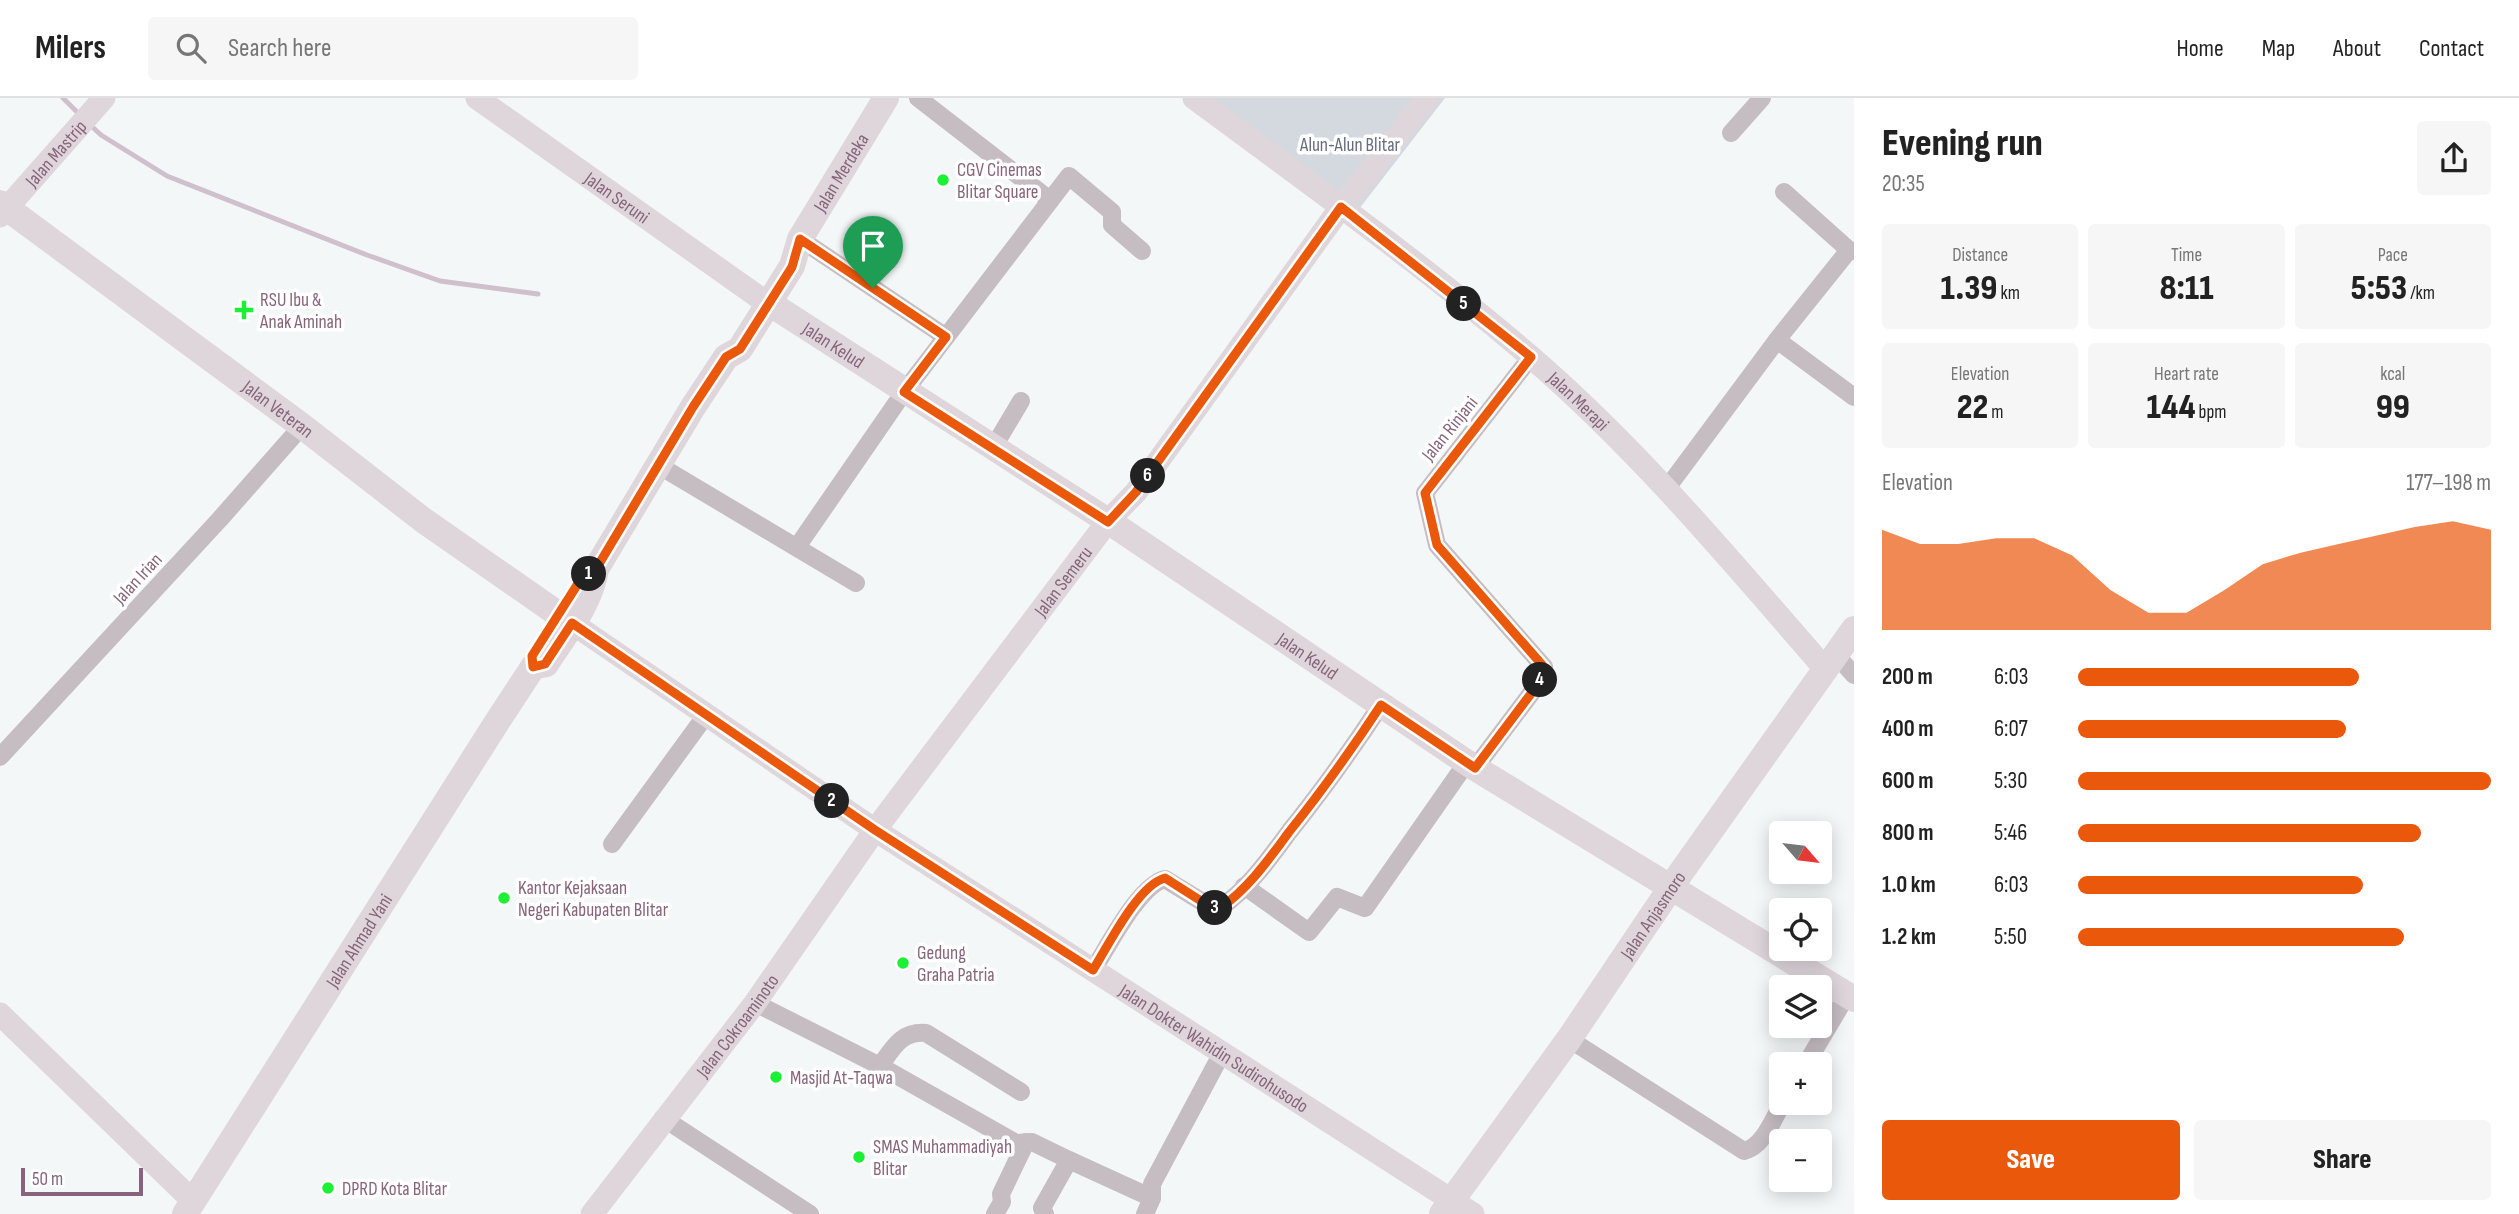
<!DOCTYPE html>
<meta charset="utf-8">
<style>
:root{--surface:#fff;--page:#f6f6f6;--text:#222;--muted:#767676;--line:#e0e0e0;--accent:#ea580c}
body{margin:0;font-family:"Sofia Sans Condensed",sans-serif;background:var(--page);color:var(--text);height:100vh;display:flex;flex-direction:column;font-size:26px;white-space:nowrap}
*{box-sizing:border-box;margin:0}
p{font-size:23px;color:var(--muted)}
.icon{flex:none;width:38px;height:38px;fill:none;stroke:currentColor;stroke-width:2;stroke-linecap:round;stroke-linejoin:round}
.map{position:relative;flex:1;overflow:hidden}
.sheet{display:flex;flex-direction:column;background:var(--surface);width:665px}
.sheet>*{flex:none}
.needle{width:46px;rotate:118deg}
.controls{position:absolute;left:1769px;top:723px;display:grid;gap:14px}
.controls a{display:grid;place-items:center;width:63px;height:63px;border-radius:7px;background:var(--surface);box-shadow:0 4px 18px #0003;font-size:35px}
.scale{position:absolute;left:21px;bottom:18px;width:122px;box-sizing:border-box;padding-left:7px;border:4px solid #87647b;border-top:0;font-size:19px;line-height:24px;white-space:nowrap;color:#87647b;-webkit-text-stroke:5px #fff;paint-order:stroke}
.pin{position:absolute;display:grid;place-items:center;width:60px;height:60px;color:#fff;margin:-72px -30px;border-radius:50% 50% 50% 0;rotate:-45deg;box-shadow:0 0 7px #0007}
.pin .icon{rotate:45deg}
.km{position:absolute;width:35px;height:35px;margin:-18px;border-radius:50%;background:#222;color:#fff;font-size:19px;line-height:35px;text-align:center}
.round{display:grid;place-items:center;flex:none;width:74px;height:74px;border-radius:7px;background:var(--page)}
.summary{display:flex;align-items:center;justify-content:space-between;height:119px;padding:0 28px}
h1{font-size:38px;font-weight:800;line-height:52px}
.figures{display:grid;grid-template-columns:repeat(3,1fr);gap:10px;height:119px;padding:7px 28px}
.figures div{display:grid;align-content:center;border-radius:7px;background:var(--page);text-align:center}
.figures b{font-size:35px;font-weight:800}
.figures small{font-size:19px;font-weight:400}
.figures p{font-size:19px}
.chart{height:196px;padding:14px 28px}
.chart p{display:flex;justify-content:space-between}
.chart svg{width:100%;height:126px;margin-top:7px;fill:var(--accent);opacity:.7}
.primary-button{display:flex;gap:14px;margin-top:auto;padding:14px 28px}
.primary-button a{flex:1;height:80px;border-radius:7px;background:var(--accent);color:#fff;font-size:28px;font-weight:800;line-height:80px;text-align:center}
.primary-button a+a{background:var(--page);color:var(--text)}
ul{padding:0 28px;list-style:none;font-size:23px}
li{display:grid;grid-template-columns:112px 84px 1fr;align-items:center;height:52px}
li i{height:18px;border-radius:9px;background:var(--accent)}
header{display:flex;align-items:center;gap:42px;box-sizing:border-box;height:98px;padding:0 35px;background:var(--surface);border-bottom:2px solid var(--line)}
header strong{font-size:33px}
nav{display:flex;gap:38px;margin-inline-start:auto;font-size:24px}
.search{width:490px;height:63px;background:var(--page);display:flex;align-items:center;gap:18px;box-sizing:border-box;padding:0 24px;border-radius:7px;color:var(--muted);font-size:26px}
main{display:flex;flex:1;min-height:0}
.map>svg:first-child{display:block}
.green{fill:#d4d9df}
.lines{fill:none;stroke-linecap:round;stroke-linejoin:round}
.stream{stroke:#d0c0ce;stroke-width:5}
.street{stroke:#c6bdc3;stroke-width:18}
.secondary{stroke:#dfd6dc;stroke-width:23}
.primary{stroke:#dfd6dc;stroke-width:26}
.route-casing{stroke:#fff;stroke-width:14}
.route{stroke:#ea580c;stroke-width:9}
.poi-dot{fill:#1bf035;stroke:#fff;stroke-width:2.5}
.labels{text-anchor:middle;stroke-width:7;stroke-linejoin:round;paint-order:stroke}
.park-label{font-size:19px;fill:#636b7d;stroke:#fff}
.street-label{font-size:19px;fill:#87647b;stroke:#fff}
.poi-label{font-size:19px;fill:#87647b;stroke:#fff;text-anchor:start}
</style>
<header>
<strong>Milers</strong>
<div class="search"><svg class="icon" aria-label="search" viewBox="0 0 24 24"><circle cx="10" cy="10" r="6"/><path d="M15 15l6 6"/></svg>Search here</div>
<nav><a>Home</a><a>Map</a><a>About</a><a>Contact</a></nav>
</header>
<main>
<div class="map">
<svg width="1854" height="1116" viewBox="0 0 1854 1116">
<rect width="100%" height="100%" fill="#f3f7f7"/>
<polygon class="green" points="1206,0 1445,0 1359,111"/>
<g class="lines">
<g class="stream">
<polyline points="63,0 81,18"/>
<polyline points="88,25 101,37 167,78 367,157 440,183 538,196"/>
</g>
<g class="street">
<polyline points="918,0 1050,102"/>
<polyline points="1731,35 1762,0"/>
<polyline points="1784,94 1849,152 1854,153"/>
<polyline points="800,141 946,239"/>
<polyline points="1777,242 1854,299"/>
<polyline points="993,350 1021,303"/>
<polyline points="658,367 856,485"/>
<polyline points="1667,390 1777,242 1849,152"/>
<polyline points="797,449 904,294 1069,78 1112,114 1112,127 1142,153"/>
<polyline points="1836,557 1854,577"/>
<polyline points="0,659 220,421 302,328"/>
<polyline points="1475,670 1539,585 1544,569 1437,447 1425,395 1531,259"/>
<polyline points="612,746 706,617"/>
<polyline points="1244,788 1309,834 1337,799 1365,810 1467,664"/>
<path d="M1093 872C1108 849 1139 787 1165 781L1209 808 1220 810C1248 791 1269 761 1289 734 1322 693 1352 651 1381 607"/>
<polyline points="755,905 880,968 1016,1045 1032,1044 1069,1062 1042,1110 1045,1116"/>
<path d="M1569 941 1744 1053C1764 1048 1773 1021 1783 1004"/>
<polyline points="1806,966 1847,897"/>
<path d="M880 968C893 950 901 933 926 935L1021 994"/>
<polyline points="663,1020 810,1116"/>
<polyline points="1069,1062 1152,1100"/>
<polyline points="995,1116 1002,1104 1001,1096 1026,1044"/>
<polyline points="1145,1116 1152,1100 1152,1086 1222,955"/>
</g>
<g class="secondary">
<path id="s1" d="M477 0 757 198"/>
<path id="s2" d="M1194 0C1307 84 1424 167 1531 259 1640 353 1732 464 1826 572"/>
<path id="s3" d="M0 118 104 0"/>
<path id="s4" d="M572 525 875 732 1473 1116"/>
<polyline points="0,916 193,1103"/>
<path id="s5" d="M592 1116 755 905 875 732 1108 423 1136 394 1341 109 1427 0"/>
</g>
<g class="primary">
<path id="s6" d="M0 105 302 328 423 422 558 516"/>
<path id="s7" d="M769 205 1108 423 1475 670 1854 901"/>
<path id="s8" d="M185 1116 497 624 533 569 546 566C565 536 591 506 596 471L693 309 726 259 740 251 792 168 800 141 886 0"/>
<path id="s9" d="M1442 1116 1569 941 1682 773 1854 531"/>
</g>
</g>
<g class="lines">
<g class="route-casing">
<path id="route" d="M1341 109 1531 259 1425 395 1437 447 1544 569 1539 585 1475 670 1381 607C1352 651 1322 693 1289 734 1269 761 1248 791 1220 810L1209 808 1165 780C1138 787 1108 848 1093 872L875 732 572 525 545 566 533 569 532 558 579 484 596 471 693 309 726 259 740 251 792 169 800 141 946 239 904 294 1108 424 1136 394Z"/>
</g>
<use href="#route" class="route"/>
</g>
<g class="poi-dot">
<circle cx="943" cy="82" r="7"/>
<path d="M240.5 201.5h7v7h7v7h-7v7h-7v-7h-7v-7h7z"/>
<circle cx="504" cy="800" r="7"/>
<circle cx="903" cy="865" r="7"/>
<circle cx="776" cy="979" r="7"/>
<circle cx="859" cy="1059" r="7"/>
<circle cx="328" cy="1090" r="7"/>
</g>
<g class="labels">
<g class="park-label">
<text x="1350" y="53">Alun-Alun Blitar</text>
</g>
<g class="street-label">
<text dy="7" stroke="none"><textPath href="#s3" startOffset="84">Jalan Mastrip</textPath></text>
<text dy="7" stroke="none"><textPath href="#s8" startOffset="1239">Jalan Merdeka</textPath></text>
<text dy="7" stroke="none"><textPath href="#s1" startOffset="172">Jalan Seruni</textPath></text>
<text dy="7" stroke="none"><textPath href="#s7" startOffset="77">Jalan Kelud</textPath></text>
<text dy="7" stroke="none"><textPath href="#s2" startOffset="490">Jalan Merapi</textPath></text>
<text dy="7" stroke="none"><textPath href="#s6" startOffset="346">Jalan Veteran</textPath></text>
<text transform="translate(1449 330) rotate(-51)" y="7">Jalan Rinjani</text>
<text transform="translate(137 480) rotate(-47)" y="7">Jalan Irian</text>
<text dy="7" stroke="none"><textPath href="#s5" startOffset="789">Jalan Semeru</textPath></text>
<text dy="7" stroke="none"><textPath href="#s7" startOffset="644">Jalan Kelud</textPath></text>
<text dy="7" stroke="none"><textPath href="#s9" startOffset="366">Jalan Anjasmoro</textPath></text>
<text dy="7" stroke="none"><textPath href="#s8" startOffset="324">Jalan Ahmad Yani</textPath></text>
<text dy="7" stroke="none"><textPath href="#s5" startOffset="238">Jalan Cokroaminoto</textPath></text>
<text dy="7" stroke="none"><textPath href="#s4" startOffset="770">Jalan Dokter Wahidin Sudirohusodo</textPath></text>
</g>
<g class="poi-label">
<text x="957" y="78">CGV Cinemas<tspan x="957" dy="22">Blitar Square</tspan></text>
<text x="260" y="208">RSU Ibu &amp;<tspan x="260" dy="22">Anak Aminah</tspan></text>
<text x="518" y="796">Kantor Kejaksaan<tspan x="518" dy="22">Negeri Kabupaten Blitar</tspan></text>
<text x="917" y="861">Gedung<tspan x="917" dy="22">Graha Patria</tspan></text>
<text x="790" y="986">Masjid At-Taqwa</text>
<text x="873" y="1055">SMAS Muhammadiyah<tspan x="873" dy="22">Blitar</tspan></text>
<text x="342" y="1097">DPRD Kota Blitar</text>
</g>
</g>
</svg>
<div class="controls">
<a><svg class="needle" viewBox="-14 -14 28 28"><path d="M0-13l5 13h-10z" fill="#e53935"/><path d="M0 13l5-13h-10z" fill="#767676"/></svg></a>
<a><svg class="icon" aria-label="locate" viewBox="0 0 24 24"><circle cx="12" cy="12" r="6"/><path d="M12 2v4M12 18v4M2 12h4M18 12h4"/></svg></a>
<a><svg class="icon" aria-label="layers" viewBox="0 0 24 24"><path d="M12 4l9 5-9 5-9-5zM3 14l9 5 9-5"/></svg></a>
<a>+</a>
<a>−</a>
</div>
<div class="scale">50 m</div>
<div class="pin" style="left:873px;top:190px;background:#1e9e55"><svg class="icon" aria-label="arrive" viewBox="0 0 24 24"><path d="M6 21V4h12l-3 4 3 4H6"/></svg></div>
<b class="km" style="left:589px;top:476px">1</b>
<b class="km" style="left:832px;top:703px">2</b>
<b class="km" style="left:1215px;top:810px">3</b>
<b class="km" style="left:1540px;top:582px">4</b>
<b class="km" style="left:1464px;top:206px">5</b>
<b class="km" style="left:1148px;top:378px">6</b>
</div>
<section class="sheet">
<div class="summary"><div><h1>Evening run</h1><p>20:35</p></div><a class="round"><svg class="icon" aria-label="share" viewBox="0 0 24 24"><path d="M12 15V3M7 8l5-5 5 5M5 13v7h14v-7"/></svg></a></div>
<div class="figures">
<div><p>Distance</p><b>1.39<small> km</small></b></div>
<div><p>Time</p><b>8:11</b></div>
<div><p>Pace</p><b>5:53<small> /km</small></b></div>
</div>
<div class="figures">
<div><p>Elevation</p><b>22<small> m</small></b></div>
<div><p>Heart rate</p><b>144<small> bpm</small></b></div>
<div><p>kcal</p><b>99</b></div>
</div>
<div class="chart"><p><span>Elevation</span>177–198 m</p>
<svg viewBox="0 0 160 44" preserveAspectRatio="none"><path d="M0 44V9L10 14L20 14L30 12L40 12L50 18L60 30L70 38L80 38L90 30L100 21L110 17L120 14L130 11L140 8L150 6L160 9V44z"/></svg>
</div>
<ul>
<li><b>200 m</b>6:03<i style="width:68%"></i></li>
<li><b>400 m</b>6:07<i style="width:65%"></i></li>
<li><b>600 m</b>5:30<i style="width:100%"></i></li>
<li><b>800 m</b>5:46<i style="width:83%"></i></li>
<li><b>1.0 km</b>6:03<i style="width:69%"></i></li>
<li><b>1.2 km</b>5:50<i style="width:79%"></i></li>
</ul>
<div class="primary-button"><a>Save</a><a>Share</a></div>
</section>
</main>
